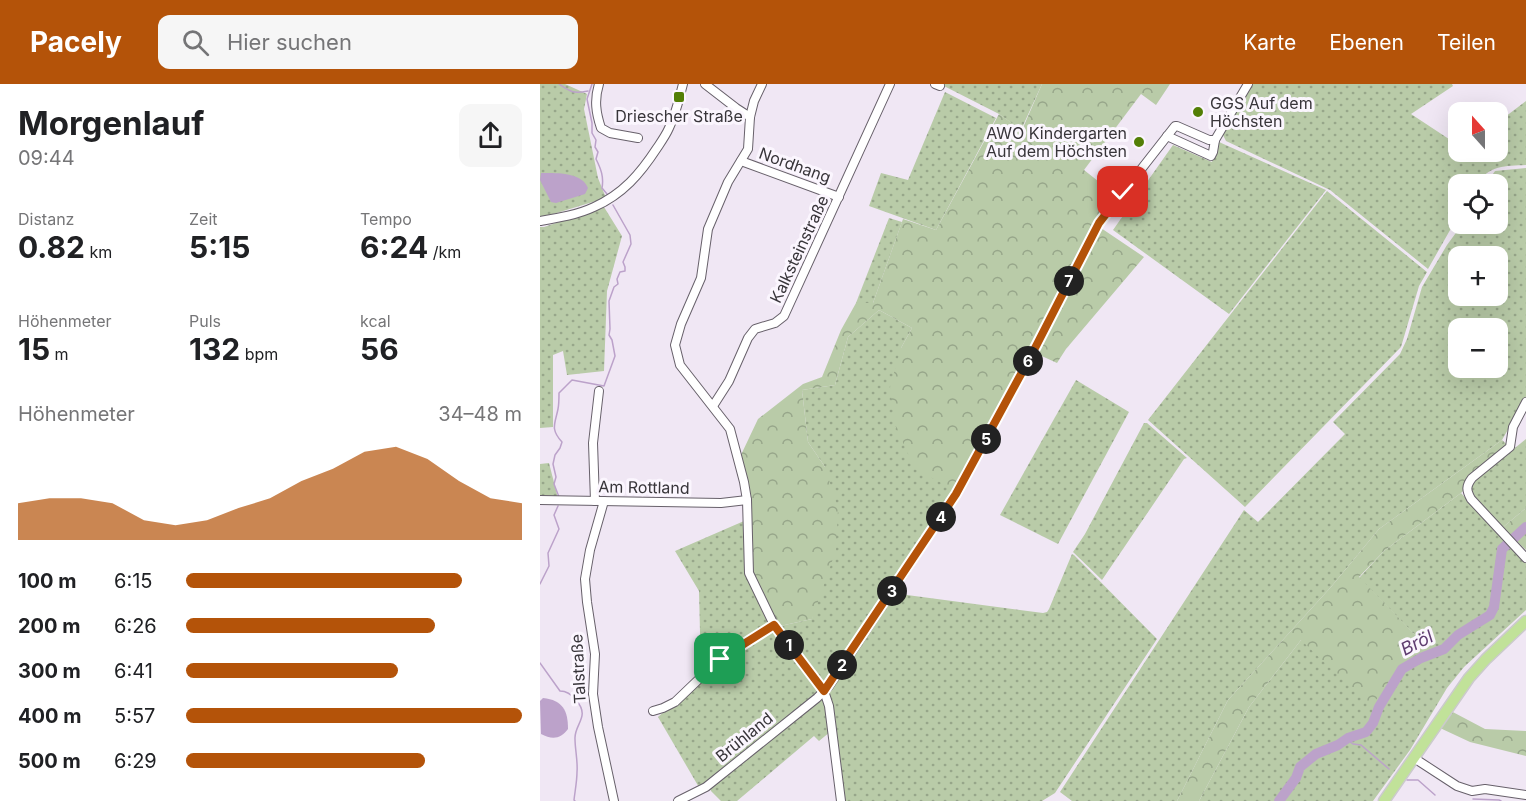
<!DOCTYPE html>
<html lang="de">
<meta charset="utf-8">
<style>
:root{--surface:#fff;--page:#f6f6f6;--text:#202124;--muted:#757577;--accent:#b45309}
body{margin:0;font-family:Inter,sans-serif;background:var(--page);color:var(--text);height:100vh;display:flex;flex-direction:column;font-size:22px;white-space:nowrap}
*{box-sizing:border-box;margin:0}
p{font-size:20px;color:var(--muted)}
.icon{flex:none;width:33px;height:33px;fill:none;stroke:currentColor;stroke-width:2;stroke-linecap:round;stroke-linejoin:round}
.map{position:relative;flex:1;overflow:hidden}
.drawer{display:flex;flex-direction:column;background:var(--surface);width:540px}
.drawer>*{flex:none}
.needle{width:39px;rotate:339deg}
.buttons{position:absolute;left:908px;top:18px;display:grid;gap:12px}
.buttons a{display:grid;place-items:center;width:60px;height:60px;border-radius:12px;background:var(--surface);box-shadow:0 6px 24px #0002;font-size:30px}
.pin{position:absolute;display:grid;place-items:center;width:51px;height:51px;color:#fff;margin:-26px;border-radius:12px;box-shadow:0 3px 9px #0006}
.km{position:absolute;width:30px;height:30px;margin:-15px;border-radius:50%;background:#222;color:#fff;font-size:16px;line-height:30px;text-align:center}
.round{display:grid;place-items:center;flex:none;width:63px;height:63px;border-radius:12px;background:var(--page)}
.head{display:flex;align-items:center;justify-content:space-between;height:102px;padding:0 18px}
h1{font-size:33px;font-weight:700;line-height:45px}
.figures{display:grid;grid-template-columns:repeat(3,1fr);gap:9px;height:102px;padding:6px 18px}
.figures div{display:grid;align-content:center}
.figures b{font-size:30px;font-weight:700}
.figures small{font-size:16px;font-weight:400}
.figures p{font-size:16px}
.chart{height:168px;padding:12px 18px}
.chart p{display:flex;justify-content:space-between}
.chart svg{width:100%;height:108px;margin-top:6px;fill:var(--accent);opacity:.7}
ul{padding:0 18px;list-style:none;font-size:20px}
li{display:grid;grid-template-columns:96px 72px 1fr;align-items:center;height:45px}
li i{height:15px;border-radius:8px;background:var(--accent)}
header{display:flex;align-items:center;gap:36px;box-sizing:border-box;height:84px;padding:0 30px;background:var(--accent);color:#fff}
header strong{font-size:28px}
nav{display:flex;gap:33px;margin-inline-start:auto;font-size:21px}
.search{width:420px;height:54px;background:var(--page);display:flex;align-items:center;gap:15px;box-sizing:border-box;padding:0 21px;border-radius:12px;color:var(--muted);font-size:22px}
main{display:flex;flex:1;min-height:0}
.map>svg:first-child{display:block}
.grass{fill:url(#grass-dots);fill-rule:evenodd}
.forest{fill:url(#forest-crowns)}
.water{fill:#bca2ca}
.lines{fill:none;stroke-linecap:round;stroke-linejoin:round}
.stream{stroke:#bca2ca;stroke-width:1.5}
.river{stroke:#bca2ca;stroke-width:10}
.minor-casing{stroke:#67606a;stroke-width:10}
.major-casing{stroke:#cbcacc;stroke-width:13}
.minor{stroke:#fff;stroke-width:8}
.major{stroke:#c1e299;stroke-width:10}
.route-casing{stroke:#fff;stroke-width:12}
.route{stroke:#b45309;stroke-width:8}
.poi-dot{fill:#537f06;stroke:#fbf6fe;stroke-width:2}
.labels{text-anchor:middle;stroke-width:6;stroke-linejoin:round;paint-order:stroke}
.poi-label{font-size:16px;fill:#38353a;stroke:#fbf6fe;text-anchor:start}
.street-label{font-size:16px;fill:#38353a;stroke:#fbf6fe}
.water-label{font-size:18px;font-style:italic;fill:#5f3c70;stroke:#fbf6fe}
</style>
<header>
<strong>Pacely</strong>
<div class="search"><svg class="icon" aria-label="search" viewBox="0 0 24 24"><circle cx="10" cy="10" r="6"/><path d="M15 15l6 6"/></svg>Hier suchen</div>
<nav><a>Karte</a><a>Ebenen</a><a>Teilen</a></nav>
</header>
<main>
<section class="drawer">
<div class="head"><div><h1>Morgenlauf</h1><p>09:44</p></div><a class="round"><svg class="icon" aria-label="share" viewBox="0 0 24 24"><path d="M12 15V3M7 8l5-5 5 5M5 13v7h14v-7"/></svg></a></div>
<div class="figures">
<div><p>Distanz</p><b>0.82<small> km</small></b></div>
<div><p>Zeit</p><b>5:15</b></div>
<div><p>Tempo</p><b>6:24<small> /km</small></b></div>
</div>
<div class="figures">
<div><p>Höhenmeter</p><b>15<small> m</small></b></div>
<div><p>Puls</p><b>132<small> bpm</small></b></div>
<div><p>kcal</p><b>56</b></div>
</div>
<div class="chart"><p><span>Höhenmeter</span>34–48 m</p>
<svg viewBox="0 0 160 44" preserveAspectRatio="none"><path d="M0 44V29L10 27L20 27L30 29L40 36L50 38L60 36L70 31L80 27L90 20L100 15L110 8L120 6L130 11L140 20L150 27L160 29V44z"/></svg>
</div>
<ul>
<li><b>100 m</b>6:15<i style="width:82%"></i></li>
<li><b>200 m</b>6:26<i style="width:74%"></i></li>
<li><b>300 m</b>6:41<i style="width:63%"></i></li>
<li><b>400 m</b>5:57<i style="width:100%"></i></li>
<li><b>500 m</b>6:29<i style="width:71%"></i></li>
</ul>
</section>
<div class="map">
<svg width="986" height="717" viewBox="0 0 986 717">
<defs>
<pattern id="grass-dots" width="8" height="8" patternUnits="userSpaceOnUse" patternTransform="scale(1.5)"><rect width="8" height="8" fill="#b9cba8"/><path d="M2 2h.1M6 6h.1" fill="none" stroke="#97a68a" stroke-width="1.8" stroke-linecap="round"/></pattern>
<pattern id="forest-crowns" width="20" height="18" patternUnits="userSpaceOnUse" patternTransform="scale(1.5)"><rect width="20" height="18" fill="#b9cba8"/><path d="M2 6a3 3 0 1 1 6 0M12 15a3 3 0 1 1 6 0" fill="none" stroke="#97a68a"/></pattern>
</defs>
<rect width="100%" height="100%" fill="#f0e7f4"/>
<g class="grass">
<polygon points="0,0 25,0 47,10 44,25 58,94 66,114 0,134"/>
<polygon points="400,0 502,0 481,46 459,30"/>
<path d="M710 0H912L913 2 871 30 918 61V68H957V39L986 17V81C965 82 949 81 937 100H918V132L888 185 790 106 686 57 682 49Z"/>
<polygon points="405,8 456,34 396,146 329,122 341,89 368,96"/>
<polygon points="679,58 786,106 689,230 573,146 633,61 672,78"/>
<path d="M986 84V314L962 356 839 445 791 503 688 616 637 717H532L520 708 704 426 718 438 805 350 793 338 860 270 867 255 882 203 907 161 918 146 920 140H957V100H946L955 87ZM918 172H957V212H918ZM918 244H957V284H918Z"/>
<polygon points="787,107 887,188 879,202 861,263 705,423 608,336"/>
<polygon points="64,123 82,152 67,207 64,287 27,291 23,267 13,271 13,343 0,344 0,143 4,143"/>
<polygon points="349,134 362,138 333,219 316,219"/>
<polygon points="339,226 372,244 361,264 415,406 288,600 282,601 240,542 272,535 285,383 268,358 262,306 295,301 308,253"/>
<polygon points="536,296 589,328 518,460 460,431"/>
<polygon points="604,339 607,339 647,374 644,375 562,496 533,468 545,450"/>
<polygon points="986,355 986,424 962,444 932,413 929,401"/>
<polygon points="9,379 18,414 0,414 0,380"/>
<polygon points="921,409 986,478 986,526 924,583 907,604 870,666 833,717 659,717 709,623 761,556 886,562 819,494 844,467"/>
<polygon points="204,437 206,489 233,540 161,590 159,507 135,467"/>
<polygon points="532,470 534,471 617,555 515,709 502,717 305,717 288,609 289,605 352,509 503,529 507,528 509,525"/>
<polygon points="234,544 280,608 160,705 118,633 178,579"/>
<polygon points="281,615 284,615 290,648 279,657 274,652 197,717 181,717 171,707 170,704"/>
</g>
<g class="forest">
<polygon points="502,0 630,0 616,21 601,10 544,86 577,112 555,140 604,173 526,265 517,279 493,268 415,406 375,385 355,341 350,303 361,264 372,244 339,226 308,253 295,301 262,306 268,358 285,383 298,425 296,466 272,535 240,542 214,498 209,401 200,373 218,335 263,300 282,293 301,246 316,219 333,219 363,135 396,146 459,30 482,46"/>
<polygon points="962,356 970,363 921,409 844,467 819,493 886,562 830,622 761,556 709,623 659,717 637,717 688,616 791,503 839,445"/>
<polygon points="986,424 986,466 962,444"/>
<polygon points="909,626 945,645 986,647 986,672 930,658 900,644"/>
</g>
<g class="water">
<path d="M1 89C16 89 42 88 48 104L45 110 16 119 11 118 0 96Z"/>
<path d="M3 614C23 616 28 627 28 645 21 655 12 656 1 650L0 617Z"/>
</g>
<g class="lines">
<g class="stream">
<path d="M19 0C31 8 33 10 48 7"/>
<path d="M52 0 47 15 52 39V49L56 56 55 63 58 68 56 75C61 85 64 93 62 104L67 110"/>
<path d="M19 413 14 400 16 393 13 380 15 371 20 364 22 358C10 345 15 340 18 325 19 320 19 314 19 309L32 296 64 302 75 272 72 256 69 251 70 245 69 217 74 203 78 200 77 195 80 188 85 187V183L83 178 91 160 90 151 73 121"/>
<polyline points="0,500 9,482 8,469 19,445 14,431 18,422"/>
<path d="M0 579 20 607C27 607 32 611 36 616 51 633 34 640 35 655 35 665 38 678 37 688 37 697 35 707 34 716L35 717"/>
<polyline points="806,655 813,660 821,661 849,685"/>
<polyline points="867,696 878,696 895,711"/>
<polyline points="933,715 959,716 961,717"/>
</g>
<polyline class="river" points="739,717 756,694 760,683 776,670 798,661 808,654 826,648 833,639 839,623 862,585 881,574 904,565 918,551 950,531 954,523 962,465 986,443"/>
<g class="minor-casing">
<g id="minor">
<path d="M59 0C54 16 56 29 61 44L70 49 98 54"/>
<polyline points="165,0 196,24 210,33"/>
<polyline points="222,0 214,17 210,33 208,65 188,98 168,145 161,194 141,240 135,261 140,281 190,345 204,398 207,416 209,489 234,541 284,607 289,622 301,717"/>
<polyline points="395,0 400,2"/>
<polyline points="627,52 671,72 673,68 675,56 708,0"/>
<polyline points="201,77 299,113"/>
<path d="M0 137C18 134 37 131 54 123 83 110 100 90 117 64 121 58 126 51 129 44 136 30 139 15 143 0"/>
<path d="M986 318 973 343 970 363 932 394C926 402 926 406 931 415L986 474"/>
<polyline points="173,322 189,297 208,254 215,245 235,239 244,232 350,0"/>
<polyline points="0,416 181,419 207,416"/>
<polyline points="55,417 53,359 59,307"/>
<polyline points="64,417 50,466 45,495 47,518 55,570 53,610 58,643 74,717"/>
<polyline points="113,627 123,624 135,618 180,575 234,541"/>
<polyline points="874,674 917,702 932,707 945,705 986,711"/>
<polyline points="138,717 166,703 277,614 289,602 416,410 493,268 559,139 635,42 637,42 669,56 675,56"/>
</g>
</g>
<g class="major-casing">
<polyline id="major" points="844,717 929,594 946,575 986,537"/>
</g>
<use href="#minor" class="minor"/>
<use href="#major" class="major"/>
</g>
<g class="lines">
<g class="route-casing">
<polyline id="route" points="180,575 234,541 284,607 416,410 493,268 559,139 583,108"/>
</g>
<use href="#route" class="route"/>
</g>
<g class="poi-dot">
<rect x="133" y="7" width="12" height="12" rx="3"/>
<circle cx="658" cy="28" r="6"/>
<circle cx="599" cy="58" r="6"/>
</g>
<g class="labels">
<g class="poi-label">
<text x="670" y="25">GGS Auf dem<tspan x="670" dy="18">Höchsten</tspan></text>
<text x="139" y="38" text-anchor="middle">Driescher Straße</text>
<text x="587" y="55" text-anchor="end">AWO Kindergarten<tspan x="587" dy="18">Auf dem Höchsten</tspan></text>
</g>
<g class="street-label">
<text transform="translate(255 81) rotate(20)" y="6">Nordhang</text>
<text transform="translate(259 165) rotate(-65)" y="6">Kalksteinstraße</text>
<text transform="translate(104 403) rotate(1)" y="6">Am Rottland</text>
<text transform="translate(38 585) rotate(-93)" y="6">Talstraße</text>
<text transform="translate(204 653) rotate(-39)" y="6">Brühland</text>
</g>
<g class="water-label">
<text transform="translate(877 559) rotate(-27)" y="6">Bröl</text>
</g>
</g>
</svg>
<div class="buttons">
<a><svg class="needle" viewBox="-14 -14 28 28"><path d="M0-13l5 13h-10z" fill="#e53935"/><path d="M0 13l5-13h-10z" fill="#757577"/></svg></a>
<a><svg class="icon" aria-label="locate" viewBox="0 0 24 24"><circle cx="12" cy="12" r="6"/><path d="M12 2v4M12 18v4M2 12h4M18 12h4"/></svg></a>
<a>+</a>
<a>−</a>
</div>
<div class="pin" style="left:180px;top:575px;background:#1e9e55"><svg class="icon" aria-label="arrive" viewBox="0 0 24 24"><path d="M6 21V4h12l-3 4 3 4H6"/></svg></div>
<div class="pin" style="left:583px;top:108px;background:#d93025"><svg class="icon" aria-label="check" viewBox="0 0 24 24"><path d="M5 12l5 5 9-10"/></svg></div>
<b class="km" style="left:249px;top:561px">1</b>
<b class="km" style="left:302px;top:581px">2</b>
<b class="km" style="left:352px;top:507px">3</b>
<b class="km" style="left:401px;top:433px">4</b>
<b class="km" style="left:446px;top:355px">5</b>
<b class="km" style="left:488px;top:277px">6</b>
<b class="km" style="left:529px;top:197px">7</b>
</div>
</main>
